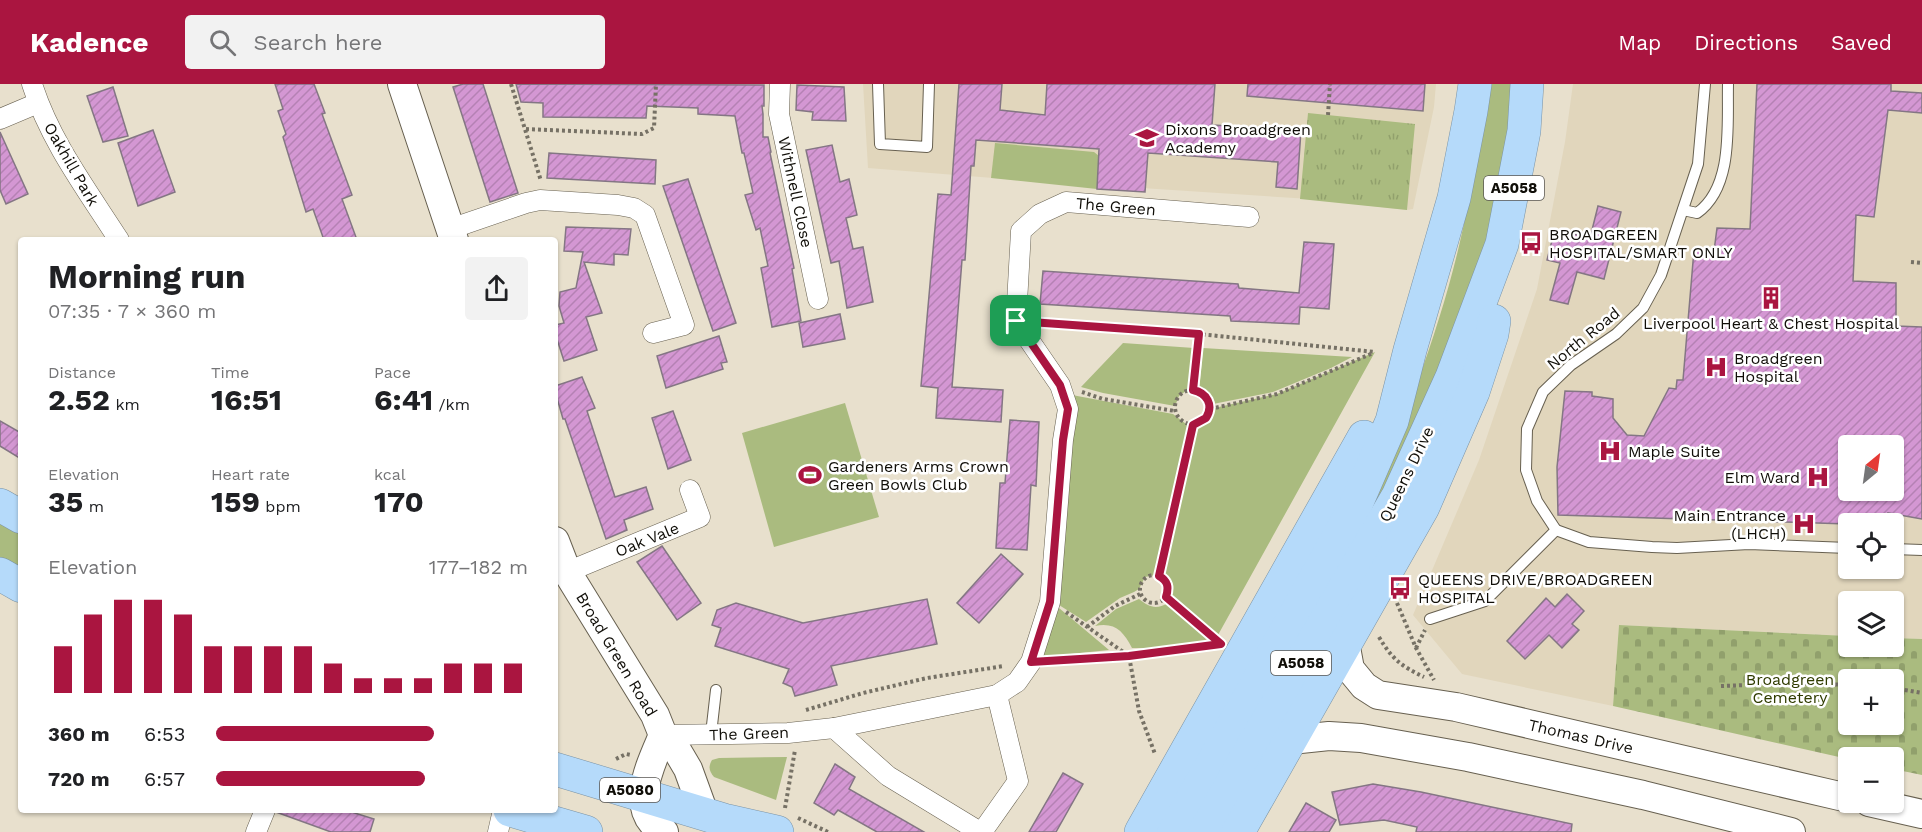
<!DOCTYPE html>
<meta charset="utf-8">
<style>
:root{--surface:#fff;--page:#f2f2f2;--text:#202124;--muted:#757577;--accent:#aa1540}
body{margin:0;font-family:"Work Sans",sans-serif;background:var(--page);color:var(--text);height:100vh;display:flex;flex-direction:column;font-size:22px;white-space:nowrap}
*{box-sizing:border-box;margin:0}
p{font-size:20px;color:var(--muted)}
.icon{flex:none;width:33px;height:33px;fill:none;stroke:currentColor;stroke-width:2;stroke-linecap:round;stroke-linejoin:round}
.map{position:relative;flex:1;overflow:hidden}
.drawer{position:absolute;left:18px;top:153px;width:540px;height:576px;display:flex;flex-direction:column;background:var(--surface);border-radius:6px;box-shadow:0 2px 4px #0004}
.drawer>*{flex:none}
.needle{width:39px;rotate:29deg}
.fabs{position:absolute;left:1838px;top:351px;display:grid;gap:12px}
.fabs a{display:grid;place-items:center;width:66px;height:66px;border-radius:6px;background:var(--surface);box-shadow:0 2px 4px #0004;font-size:30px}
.pin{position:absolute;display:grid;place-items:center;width:51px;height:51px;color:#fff;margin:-26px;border-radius:12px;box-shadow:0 3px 9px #0006}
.round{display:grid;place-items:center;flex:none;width:63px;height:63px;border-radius:6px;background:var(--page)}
.summary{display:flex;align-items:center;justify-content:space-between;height:102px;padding:0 30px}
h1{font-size:33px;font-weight:700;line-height:45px}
.metrics{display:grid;grid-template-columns:repeat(3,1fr);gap:9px;height:102px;padding:6px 30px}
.metrics div{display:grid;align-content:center}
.metrics b{font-size:30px;font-weight:700}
.metrics small{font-size:16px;font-weight:400}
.metrics p{font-size:16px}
.chart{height:168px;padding:12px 30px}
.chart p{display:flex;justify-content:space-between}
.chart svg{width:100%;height:108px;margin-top:6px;stroke:var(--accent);stroke-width:6}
ul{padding:0 30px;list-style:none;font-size:20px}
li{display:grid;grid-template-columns:96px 72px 1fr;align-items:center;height:45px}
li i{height:15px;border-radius:8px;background:var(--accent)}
header{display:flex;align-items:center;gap:36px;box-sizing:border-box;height:84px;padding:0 30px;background:var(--accent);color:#fff}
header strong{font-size:28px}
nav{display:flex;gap:33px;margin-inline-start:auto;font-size:21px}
.search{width:420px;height:54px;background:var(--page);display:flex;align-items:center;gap:15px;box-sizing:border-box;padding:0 21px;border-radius:6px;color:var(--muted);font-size:22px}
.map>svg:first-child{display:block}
.built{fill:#e1d6bc;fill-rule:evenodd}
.grass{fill:#aabb7f}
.cemetery{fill:url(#cemetery-stones);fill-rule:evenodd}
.park{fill:url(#park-tufts)}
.building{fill:url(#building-hatch);stroke:#847684;stroke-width:1.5;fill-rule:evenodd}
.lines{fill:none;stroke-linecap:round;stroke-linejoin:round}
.lane-casing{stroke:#676050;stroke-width:12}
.street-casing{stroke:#676050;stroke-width:21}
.secondary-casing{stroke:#676050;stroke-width:30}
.highway-casing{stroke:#7b93a5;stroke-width:34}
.path{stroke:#767165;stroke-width:4;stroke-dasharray:3 3;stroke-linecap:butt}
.lane{stroke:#fff;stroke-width:10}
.street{stroke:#fff;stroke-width:20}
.secondary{stroke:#fff;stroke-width:28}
.highway{stroke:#b5dafa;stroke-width:33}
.route-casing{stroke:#fff;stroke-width:12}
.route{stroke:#aa1540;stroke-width:8}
.labels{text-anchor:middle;stroke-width:5;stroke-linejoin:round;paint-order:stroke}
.shield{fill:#fff;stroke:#585652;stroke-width:1.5}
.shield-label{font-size:15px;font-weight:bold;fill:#100e08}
.poi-label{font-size:16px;fill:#100e08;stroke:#fff;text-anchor:start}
.street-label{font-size:16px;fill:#100e08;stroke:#fff}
.park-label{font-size:16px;fill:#303c00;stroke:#fff}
</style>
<header>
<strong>Kadence</strong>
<div class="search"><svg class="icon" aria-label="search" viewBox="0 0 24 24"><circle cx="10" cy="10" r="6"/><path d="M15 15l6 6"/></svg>Search here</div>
<nav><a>Map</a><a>Directions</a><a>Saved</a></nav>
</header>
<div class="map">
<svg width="1922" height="748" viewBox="0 0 1922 748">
<defs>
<pattern id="cemetery-stones" width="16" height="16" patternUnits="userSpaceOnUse" patternTransform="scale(1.5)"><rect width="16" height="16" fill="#aabb7f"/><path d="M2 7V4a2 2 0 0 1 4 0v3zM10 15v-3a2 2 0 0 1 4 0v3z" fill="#91a06c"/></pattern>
<pattern id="park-tufts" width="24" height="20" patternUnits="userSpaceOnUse" patternTransform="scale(1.5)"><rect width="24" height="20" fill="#aabb7f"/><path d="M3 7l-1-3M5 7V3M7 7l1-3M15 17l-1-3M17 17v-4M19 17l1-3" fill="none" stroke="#91a06c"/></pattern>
<pattern id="building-hatch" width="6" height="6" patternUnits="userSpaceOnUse" patternTransform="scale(1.5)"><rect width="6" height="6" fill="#d497d3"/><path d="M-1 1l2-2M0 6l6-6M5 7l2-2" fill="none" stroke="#b581b4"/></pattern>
</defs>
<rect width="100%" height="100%" fill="#e8e0cd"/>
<g class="built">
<polygon points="863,0 1436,0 1434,23 1413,125 1407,126 1310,115 1019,96 868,84"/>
<path d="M1573 0H1922V555L1893 554V518H1848V552L1619 541 1613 622 1462 590 1413 531 1479 376 1537 205 1565 58ZM1848 362H1893V406H1848ZM1848 440H1893V484H1848Z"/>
</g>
<g class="grass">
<path d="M1489 0H1513L1503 106 1470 202 1428 317 1350 471C1390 370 1434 268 1459 162 1472 108 1479 54 1489 0Z"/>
<polygon points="995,59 1094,68 1099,72 1097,105 991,94"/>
<polygon points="1123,259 1194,264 1190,304 1179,312 1175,322 1103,309 1081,303"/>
<polygon points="1203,264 1352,273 1331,284 1273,308 1213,320 1209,320 1204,310 1199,307"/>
<polygon points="1375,268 1218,551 1172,513 1168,507 1168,499 1155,491 1145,493 1139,505 1134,508 1120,514 1086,538 1059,521 1072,311 1173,330 1190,343 1170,443 1193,341 1206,334 1210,325 1277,310"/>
<polygon points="845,319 879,433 774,463 742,349"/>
<polygon points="0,434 21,446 21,486 0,474"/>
<path d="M1139 515C1149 523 1156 526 1168 519L1172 521 1211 551 1210 558 1166 564H1132C1123 547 1115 538 1095 542L1116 525Z"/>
<polygon points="1059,524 1109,566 1041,573"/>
<path d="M787 673 776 716 714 693C709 687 708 683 712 676L719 674Z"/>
</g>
<path class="cemetery" d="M1619 541 1848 552V562H1893V554L1922 555V691L1893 685V674L1848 675 1613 622ZM1848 596H1893V640H1848Z"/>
<polygon class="park" points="1308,29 1415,40 1407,126 1300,115"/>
<g class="building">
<polygon points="275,0 314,0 325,29 322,30 352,111 342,115 357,156 324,156 313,125 306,128 283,53 286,50 278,27 283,25"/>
<polygon points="463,0 483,0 518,109 490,118 453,3"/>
<polygon points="516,0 764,1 764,22 762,22 763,30 763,53 768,53 771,68 770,69 794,184 792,185 801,237 772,243 761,184 768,182 760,144 756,146 745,111 753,109 744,69 742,69 735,32 698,30 698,24 647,22 646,34 543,33 543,19 521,18"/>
<polygon points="959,0 1002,0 1000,26 1045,31 1047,0 1215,0 1212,41 1301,46 1297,105 1276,103 1278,78 1148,69 1145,108 1097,105 1099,65 976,56 974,82 971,82 965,176 962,176 952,303 1003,306 1001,338 936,334 938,304 921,302 938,110 951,111"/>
<polygon points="1248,0 1425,0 1423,27 1247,12"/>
<path d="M1757 0H1891V7L1922 9V29L1888 26 1874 133 1856 131 1853 197 1896 199V242L1922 243V435L1888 429V440H1848L1558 431 1557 383 1565 307 1592 308V312L1613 315V334L1627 351 1644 352 1669 304 1676 305 1677 296H1683L1694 166 1714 167 1717 144 1750 145ZM1848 362H1893V406H1848Z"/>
<polygon points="797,1 844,3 846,37 812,36 813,28 796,26"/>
<polygon points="113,3 128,52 103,58 87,12"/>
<polygon points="153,46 175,108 138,122 118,59"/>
<polygon points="0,48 28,110 6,120 0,106"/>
<polygon points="832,61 840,98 849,95 857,131 846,134 853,165 863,163 873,218 847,224 839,177 831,179 806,66"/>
<polygon points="549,69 656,76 655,100 547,94"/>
<polygon points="688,95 736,239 713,247 663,102"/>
<polygon points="1598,122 1621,128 1604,195 1577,188 1568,220 1550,216 1560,179 1547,176 1555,145 1590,154"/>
<polygon points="566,143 631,145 628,171 614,170 614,181 584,178 602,229 586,233 597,266 564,277 555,249 555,241 564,239 559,222 560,208 576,204 583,168 564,167"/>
<polygon points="1304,158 1334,160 1329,225 1300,223 1299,240 1231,237 1230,232 1040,220 1043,187 1238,200 1239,204 1299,209"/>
<polygon points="840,230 845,255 803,263 799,239"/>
<polygon points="719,252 727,278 721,279 723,285 666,304 657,272"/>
<polygon points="582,293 595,324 587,327 615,413 646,403 653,425 624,436 627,446 606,455 565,335 563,335 555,307 555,302"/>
<polygon points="673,327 691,376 668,385 652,334"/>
<polygon points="1010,336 1039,338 1036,402 1031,401 1027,466 996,464 1000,399 1005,399"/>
<polygon points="0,337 21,349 21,375 0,362"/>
<polygon points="662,462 701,519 677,536 637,478"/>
<polygon points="1001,470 1023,490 979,539 957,519"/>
<polygon points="1567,510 1584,527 1572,540 1579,546 1562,564 1549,551 1525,575 1507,557 1546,514 1555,523"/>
<polygon points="927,515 937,560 831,582 837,601 795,612 792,603 783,599 789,585 715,562 721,544 712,541 717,526 736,519 803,539"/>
<polygon points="835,680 855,693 849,705 924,748 877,748 838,726 834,731 814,719"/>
<polygon points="1063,689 1083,700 1056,748 1029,748"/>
<polygon points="1373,700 1421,708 1572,740 1571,748 1416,748 1417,743 1384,736 1340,741 1332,708"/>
<polygon points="1306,719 1336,736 1329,748 1289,748"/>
<polygon points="277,726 345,726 374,735 370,748 331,748 276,728"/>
</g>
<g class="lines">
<g class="lane-casing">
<g id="lane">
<polyline points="878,0 880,60 927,63 929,0"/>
<path d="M1683 126 1697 129C1734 103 1727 40 1728 0"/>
<polyline points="1556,446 1589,458 1652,463 1677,464 1749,460 1848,464"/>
<polyline points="1893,465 1922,466"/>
<polyline points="1430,535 1485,517 1556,446 1537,417 1526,386 1527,345 1543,308 1571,281 1616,250 1643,224 1661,191 1698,80 1705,0"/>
<polyline points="711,650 716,606"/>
</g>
</g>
<g class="street-casing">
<g id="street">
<path d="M32 0C50 57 87 106 119 156"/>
<polyline points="780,0 779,30 818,215"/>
<polyline points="0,35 38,19"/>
<polyline points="450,145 526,119 540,116 618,121 634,124 645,131 684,241 653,249"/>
<polyline points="567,488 700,433 690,406"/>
<polyline points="834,644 888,692 980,748"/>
<polyline points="663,651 788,649 834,644 997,611 1017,598 1031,578 1050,518 1063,356 1068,325 1060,301 1016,237 1021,147 1040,130 1066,118 1249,133"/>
<polyline points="256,748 265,726"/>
<polyline points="498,748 503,726"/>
<polyline points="982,748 1018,697 997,611"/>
</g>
</g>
<g class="secondary-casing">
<g id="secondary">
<polyline points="402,0 454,156"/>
<polyline points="555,457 567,488 655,631 663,651 678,668 688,685 704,729"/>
<polyline points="1345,558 1350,585 1364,602 1378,611 1456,623 1848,714"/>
<path d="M663 651C650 682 627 726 664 748"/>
<polyline points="1291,656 1329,652 1361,654 1468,673 1643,711 1791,748"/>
<polyline points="1869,718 1922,730"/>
</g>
</g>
<g class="highway-casing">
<g id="highway">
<polyline points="0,421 21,433"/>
<polyline points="0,490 21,502"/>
<polyline points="555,685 724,736 777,748"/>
<polyline points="510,726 586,748"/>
<polyline points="1141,748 1364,353"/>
<polyline points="1174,748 1354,425 1392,337 1410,266 1454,114 1471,27 1475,0"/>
<polyline points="1205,748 1243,679 1398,412 1452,293 1502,160 1524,47 1527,0"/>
<polyline points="1238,748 1423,423 1473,308 1492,250 1494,237"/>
</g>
</g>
<g class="path">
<polyline points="511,0 541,97"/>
<polyline points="1328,31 1330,0"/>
<polyline points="526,45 642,50 654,44 656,0"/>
<polyline points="1911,178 1922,179"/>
<polyline points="1041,239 1199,250 1375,268"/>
<circle cx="1192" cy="323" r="17"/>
<polyline points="1193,306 1199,250"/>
<polyline points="1082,308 1103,315 1175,327"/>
<polyline points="1210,325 1277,310 1373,269"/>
<circle cx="1154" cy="505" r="14"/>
<polyline points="1159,492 1193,341"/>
<polyline points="1166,513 1220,559"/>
<polyline points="1397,519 1416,564 1434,596"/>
<polyline points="1066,528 1129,572 1139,627 1155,670"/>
<polyline points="1087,543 1115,522 1140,510"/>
<path d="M1379 553C1392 575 1401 582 1424 593"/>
<polyline points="1416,564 1425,546"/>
<polyline points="1050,577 1129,572 1218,561"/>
<polyline points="1721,602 1796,599 1848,601"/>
<polyline points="1893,604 1922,609"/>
<polyline points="806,626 863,609 927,594 1004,582"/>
<polyline points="616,675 626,670 631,671"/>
<polyline points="785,724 795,666"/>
<polyline points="798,734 828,748"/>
</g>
<use href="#lane" class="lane"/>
<use href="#street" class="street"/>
<use href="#secondary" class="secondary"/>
<use href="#highway" class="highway"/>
</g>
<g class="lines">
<g class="route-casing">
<path id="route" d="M1016 237 1199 250 1193 306C1207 309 1214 321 1206 334L1193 341 1159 492C1168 497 1169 503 1166 513L1221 560 1129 572 1031 578 1050 518 1063 356 1068 325 1060 301Z"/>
</g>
<use href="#route" class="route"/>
</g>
<defs>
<g id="school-bare" transform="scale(1.8)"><path d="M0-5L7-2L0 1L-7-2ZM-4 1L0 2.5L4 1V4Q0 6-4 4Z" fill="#aa1540" stroke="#fff" stroke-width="2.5" paint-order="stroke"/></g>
<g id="bus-bare" transform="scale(1.8)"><path d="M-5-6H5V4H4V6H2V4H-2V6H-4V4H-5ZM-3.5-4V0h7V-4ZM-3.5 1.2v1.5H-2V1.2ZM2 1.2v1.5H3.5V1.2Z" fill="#aa1540" stroke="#fff" stroke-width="2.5" paint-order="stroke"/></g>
<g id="building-bare" transform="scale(1.8)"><path d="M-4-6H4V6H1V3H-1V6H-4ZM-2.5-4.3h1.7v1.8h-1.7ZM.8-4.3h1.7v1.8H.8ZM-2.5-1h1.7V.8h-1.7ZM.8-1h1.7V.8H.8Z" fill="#aa1540" stroke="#fff" stroke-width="2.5" paint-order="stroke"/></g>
<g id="hospital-bare" transform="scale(1.8)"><path d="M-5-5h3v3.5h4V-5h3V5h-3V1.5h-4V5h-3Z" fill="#aa1540" stroke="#fff" stroke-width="2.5" paint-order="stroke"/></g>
<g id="stadium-bare" transform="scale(1.8)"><path d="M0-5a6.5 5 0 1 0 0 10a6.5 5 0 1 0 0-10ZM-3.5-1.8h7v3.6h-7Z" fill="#aa1540" stroke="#fff" stroke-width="2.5" paint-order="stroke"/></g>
</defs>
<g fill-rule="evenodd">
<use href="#school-bare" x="1147" y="54"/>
<use href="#bus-bare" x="1531" y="159"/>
<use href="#building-bare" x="1771" y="214"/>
<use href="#hospital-bare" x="1716" y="283"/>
<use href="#hospital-bare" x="1610" y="367"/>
<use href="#stadium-bare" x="810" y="391"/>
<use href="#hospital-bare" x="1818" y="393"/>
<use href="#hospital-bare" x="1804" y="440"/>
<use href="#bus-bare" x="1400" y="504"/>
</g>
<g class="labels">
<g class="shield">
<rect x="1484" y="92" width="60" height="24" rx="4.5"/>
<rect x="1271" y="567" width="60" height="24" rx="4.5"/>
<rect x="600" y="694" width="60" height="24" rx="4.5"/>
</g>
<g class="shield-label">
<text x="1514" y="109">A5058</text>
<text x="1301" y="584">A5058</text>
<text x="630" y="711">A5080</text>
</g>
<g class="poi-label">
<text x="1165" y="51">Dixons Broadgreen<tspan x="1165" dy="18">Academy</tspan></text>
<text x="1549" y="156">BROADGREEN<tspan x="1549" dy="18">HOSPITAL/SMART ONLY</tspan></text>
<text x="1771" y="245" text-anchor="middle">Liverpool Heart &amp; Chest Hospital</text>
<text x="1734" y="280">Broadgreen<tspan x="1734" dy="18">Hospital</tspan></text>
<text x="1628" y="373">Maple Suite</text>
<text x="828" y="388">Gardeners Arms Crown<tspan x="828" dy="18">Green Bowls Club</tspan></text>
<text x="1800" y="399" text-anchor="end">Elm Ward</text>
<text x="1786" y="437" text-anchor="end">Main Entrance<tspan x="1786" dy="18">(LHCH)</tspan></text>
<text x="1418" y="501">QUEENS DRIVE/BROADGREEN<tspan x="1418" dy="18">HOSPITAL</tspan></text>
</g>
<g class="street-label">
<text transform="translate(72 80) rotate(60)" y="6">Oakhill Park</text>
<text transform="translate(796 108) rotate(78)" y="6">Withnell Close</text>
<text transform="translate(1116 122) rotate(5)" y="6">The Green</text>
<text transform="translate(1583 254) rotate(-39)" y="6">North Road</text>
<text transform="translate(1406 390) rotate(-64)" y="6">Queens Drive</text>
<text transform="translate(647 455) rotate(-22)" y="6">Oak Vale</text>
<text transform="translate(617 570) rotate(59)" y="6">Broad Green Road</text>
<text transform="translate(749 649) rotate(-2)" y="6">The Green</text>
<text transform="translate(1581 652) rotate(13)" y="6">Thomas Drive</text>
</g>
<g class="park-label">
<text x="1790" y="601">Broadgreen<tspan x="1790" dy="18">Cemetery</tspan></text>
</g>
</g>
</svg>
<div class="fabs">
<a><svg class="needle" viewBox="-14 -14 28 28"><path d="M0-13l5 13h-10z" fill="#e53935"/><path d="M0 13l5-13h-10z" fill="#757577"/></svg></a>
<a><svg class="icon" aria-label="locate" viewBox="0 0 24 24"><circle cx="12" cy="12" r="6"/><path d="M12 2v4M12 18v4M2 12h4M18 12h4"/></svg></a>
<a><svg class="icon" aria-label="layers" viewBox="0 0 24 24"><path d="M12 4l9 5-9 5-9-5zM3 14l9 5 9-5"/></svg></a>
<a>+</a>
<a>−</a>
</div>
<div class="pin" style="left:1016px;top:237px;background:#1e9e55"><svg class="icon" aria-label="arrive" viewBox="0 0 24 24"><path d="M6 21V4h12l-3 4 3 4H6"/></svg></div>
<section class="drawer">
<div class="summary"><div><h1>Morning run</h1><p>07:35 · 7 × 360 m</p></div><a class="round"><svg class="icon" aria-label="share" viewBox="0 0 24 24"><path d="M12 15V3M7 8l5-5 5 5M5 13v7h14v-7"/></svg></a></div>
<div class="metrics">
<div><p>Distance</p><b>2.52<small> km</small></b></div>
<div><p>Time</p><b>16:51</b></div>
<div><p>Pace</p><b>6:41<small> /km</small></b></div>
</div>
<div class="metrics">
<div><p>Elevation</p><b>35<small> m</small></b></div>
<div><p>Heart rate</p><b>159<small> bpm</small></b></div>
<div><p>kcal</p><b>170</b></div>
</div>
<div class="chart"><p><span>Elevation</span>177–182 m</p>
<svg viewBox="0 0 160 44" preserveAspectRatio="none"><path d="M5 44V25M15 44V12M25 44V6M35 44V6M45 44V12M55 44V25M65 44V25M75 44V25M85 44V25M95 44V32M105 44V38M115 44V38M125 44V38M135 44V32M145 44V32M155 44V32"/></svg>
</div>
<ul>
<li><b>360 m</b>6:53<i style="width:70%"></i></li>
<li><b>720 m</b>6:57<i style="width:67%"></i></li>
</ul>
</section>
</div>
